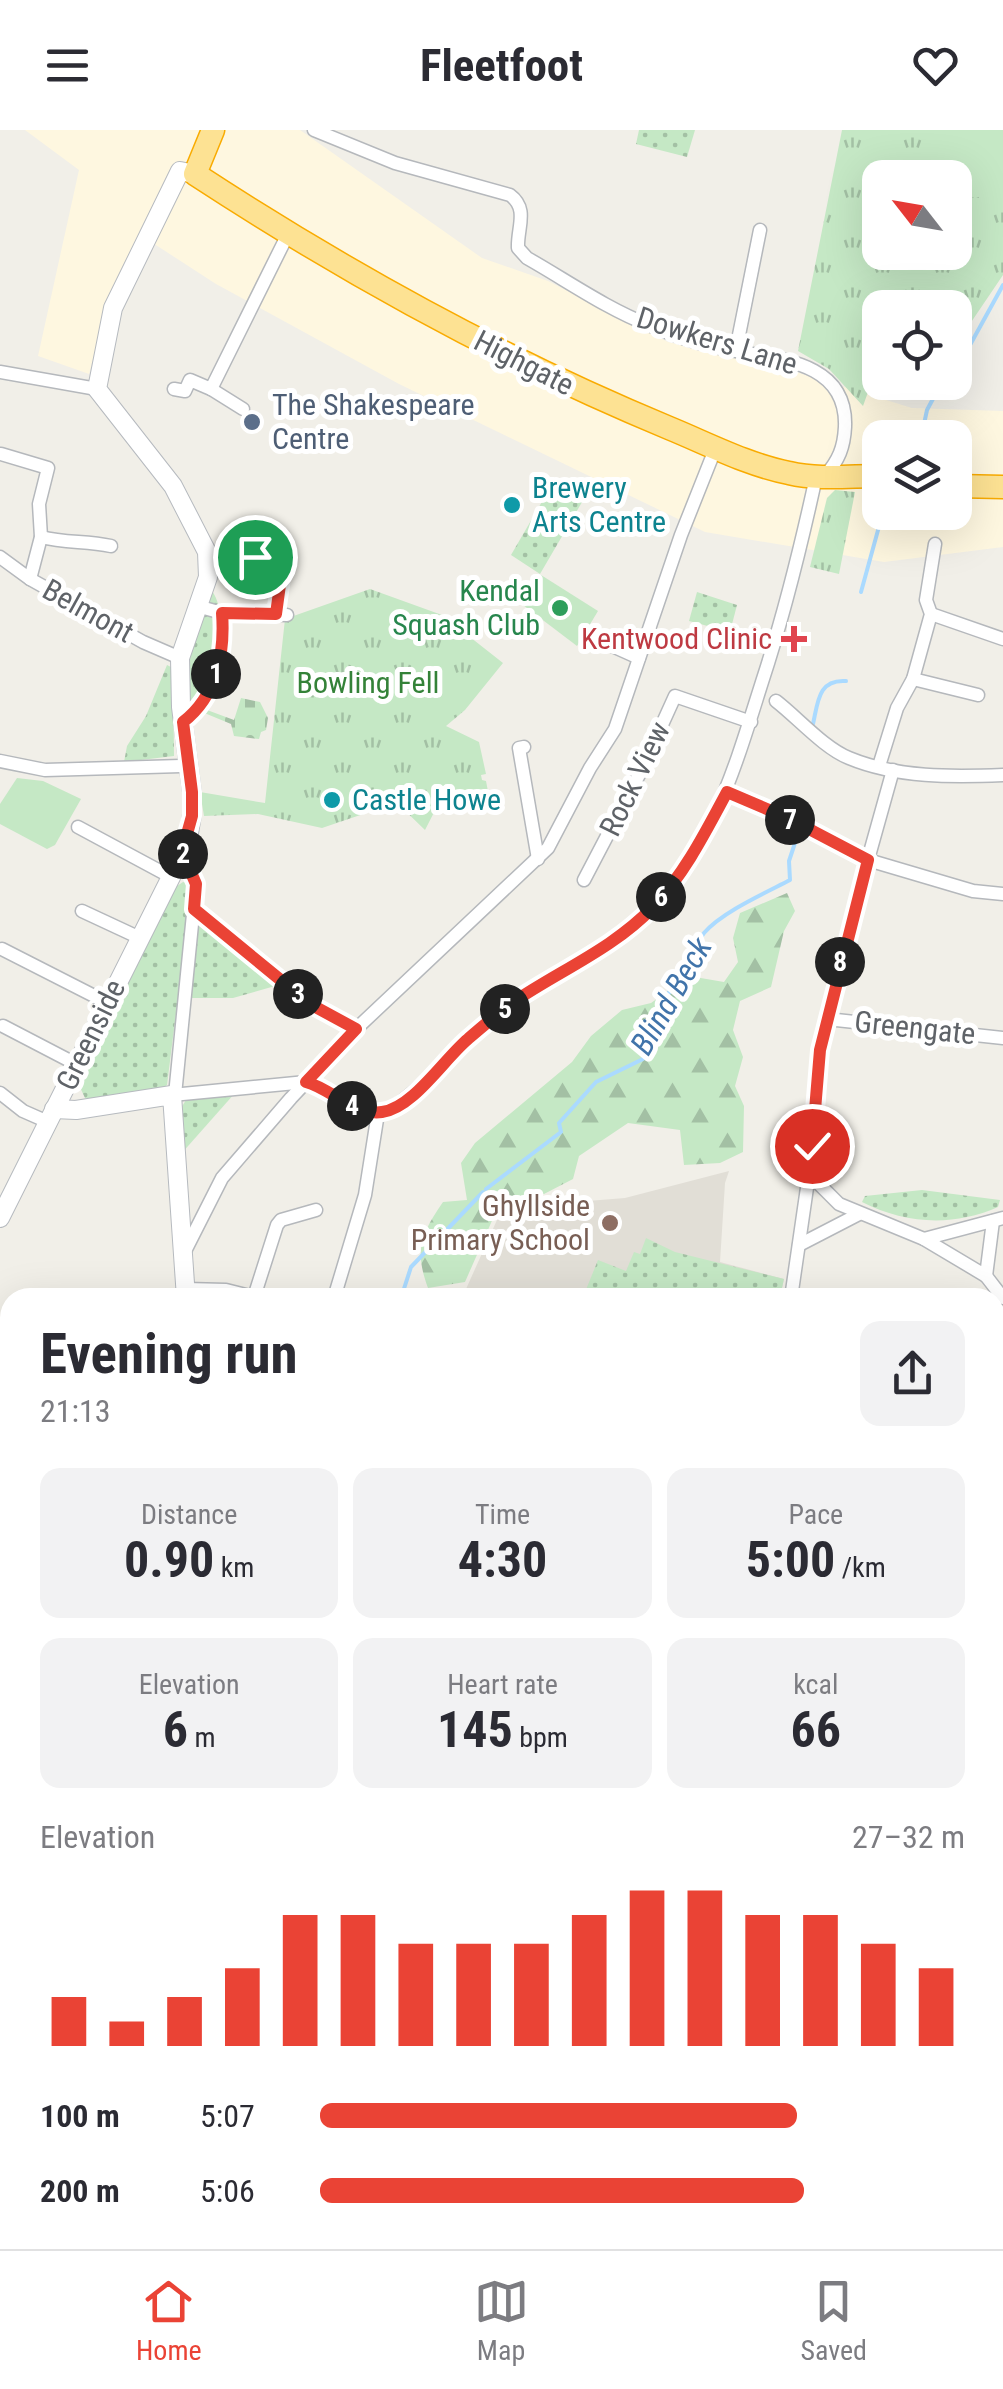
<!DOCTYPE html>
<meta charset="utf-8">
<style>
:root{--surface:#fff;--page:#f2f2f3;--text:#2b2b33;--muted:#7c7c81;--line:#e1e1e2;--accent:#ea4335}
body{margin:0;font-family:"Roboto Condensed",sans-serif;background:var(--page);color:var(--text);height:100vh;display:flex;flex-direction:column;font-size:38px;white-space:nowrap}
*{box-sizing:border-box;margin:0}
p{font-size:32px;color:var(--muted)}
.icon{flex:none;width:55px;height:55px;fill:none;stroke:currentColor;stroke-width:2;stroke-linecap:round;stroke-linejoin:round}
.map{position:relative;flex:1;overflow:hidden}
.drawer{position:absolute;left:0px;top:1158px;width:1005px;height:962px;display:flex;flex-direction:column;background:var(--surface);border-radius:30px 30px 0 0;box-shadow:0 10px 40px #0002}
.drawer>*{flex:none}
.needle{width:65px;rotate:301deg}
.controls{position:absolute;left:862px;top:30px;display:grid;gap:20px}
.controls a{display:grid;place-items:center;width:110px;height:110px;border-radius:20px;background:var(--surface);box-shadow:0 10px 40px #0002;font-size:50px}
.pin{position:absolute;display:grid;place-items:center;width:85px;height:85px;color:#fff;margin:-42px;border:5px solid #fff;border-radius:50%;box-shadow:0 2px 10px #0007}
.km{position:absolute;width:50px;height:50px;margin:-25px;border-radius:50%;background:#222;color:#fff;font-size:28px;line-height:50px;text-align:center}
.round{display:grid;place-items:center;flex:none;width:105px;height:105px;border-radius:20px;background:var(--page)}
.headline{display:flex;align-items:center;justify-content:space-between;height:170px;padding:0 40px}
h1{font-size:55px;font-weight:700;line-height:75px}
.stats{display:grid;grid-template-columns:repeat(3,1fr);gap:15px;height:170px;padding:10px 40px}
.stats div{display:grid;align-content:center;border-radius:20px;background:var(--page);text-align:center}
.stats b{font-size:50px;font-weight:700}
.stats small{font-size:28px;font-weight:400}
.stats p{font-size:28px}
.chart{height:280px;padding:20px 40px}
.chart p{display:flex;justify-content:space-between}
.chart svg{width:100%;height:180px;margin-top:10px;stroke:var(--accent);stroke-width:6}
ul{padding:0 40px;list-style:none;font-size:32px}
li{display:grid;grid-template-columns:160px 120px 1fr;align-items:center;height:75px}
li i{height:25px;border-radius:12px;background:var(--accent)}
header{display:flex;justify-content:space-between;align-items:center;height:130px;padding:0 40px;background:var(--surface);font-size:45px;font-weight:700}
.tab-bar{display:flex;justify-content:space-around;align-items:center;height:140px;border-top:2px solid var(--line);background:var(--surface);font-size:28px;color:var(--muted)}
.tab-bar a{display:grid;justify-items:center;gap:5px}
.tab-bar .on{color:var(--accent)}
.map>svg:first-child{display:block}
.commercial{fill:#fef7e0;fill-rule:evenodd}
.education{fill:#e1ded6}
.grass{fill:url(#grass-dots)}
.forest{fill:url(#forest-firs)}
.cemetery{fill:url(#cemetery-stones)}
.park{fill:url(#park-tufts);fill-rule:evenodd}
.pitch{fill:#c5e8c5}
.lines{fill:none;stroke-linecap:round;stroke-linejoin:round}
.stream{stroke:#aadaff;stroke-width:4}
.street-casing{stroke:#b5b8bc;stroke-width:15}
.secondary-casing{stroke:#b6babf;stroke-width:20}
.highway-casing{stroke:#f9ab00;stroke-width:25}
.street{stroke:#fff;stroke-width:12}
.secondary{stroke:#fff;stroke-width:18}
.highway{stroke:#fde293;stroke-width:22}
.route-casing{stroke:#fff;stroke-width:20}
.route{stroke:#ea4335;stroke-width:12}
.service-dot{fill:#5c6f8a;stroke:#fff;stroke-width:4}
.culture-dot{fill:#0f9aa8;stroke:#fff;stroke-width:4}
.leisure-dot{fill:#2e9e5b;stroke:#fff;stroke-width:4}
.health-dot{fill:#e0444e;stroke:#fff;stroke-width:4}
.education-dot{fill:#8d6e63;stroke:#fff;stroke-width:4}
.labels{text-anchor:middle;stroke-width:10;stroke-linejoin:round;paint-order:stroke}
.street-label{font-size:30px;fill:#5f6368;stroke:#fff}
.service-label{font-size:30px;fill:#4e5e75;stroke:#fff;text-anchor:start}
.culture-label{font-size:30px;fill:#0d838f;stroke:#fff;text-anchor:start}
.leisure-label{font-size:30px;fill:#27864d;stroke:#fff;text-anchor:end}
.health-label{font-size:30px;fill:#be3a42;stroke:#fff;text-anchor:end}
.park-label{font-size:30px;fill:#348238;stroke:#fff}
.education-label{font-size:30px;fill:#785e54;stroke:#fff;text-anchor:end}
.water-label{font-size:32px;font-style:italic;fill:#4174aa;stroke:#fff}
</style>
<header><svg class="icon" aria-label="menu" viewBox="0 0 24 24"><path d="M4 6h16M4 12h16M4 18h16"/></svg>Fleetfoot<svg class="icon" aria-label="heart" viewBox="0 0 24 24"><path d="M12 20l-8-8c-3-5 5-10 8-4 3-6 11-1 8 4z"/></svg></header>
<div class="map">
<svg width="1003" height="2119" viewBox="0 0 1003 2119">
<defs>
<pattern id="grass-dots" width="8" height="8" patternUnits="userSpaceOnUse" patternTransform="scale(2.5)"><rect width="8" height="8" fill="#c5e8c5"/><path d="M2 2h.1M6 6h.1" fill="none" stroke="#a3c0a4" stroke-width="1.8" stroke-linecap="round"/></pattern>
<pattern id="forest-firs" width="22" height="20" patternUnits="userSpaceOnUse" patternTransform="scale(2.5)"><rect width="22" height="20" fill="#c5e8c5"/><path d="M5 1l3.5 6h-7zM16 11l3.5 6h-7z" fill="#a3c0a4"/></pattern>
<pattern id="cemetery-stones" width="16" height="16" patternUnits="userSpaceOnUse" patternTransform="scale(2.5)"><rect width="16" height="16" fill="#c5e8c5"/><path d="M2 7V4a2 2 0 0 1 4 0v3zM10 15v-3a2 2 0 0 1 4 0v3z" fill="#a3c0a4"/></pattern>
<pattern id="park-tufts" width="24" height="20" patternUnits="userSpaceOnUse" patternTransform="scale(2.5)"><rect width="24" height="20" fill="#c5e8c5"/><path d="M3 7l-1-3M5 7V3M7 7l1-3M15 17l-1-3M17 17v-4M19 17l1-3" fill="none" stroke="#a3c0a4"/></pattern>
</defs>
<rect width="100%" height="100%" fill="#f1efe8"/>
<path class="commercial" d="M25 0H300L482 128 548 151 668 212 799 243 912 278 1003 281V417L884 432 705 402 399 254 216 154 142 106 106 179 89 244 38 226 79 40ZM880 308H955V382H880Z"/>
<polygon class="education" points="729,1041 725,1053 720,1132 784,1149 780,1167 462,1168 501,1081 513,1077 625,1068"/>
<g class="grass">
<polygon points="639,0 695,0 687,27 636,14"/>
<polygon points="563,358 585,367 540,444 511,425 547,363"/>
<path d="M210 458C235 489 209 552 188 579 186 526 194 507 210 458Z"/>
<polygon points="697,462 737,475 730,502 689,491"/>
<polygon points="167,535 173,538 174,626 124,632 127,616 146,586"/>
<polygon points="183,752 188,753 191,764 167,955 163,958 93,971 85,968 78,953 80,945 160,786 177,756"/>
<polygon points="197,792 275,856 233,868 189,868"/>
<polygon points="235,963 181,1024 181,978 186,970"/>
<path d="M922 1060 1000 1070 998 1077C953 1097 905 1094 862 1072L865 1066Z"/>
<polygon points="646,1108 675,1122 784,1149 780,1167 583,1167 598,1130 626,1141 634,1122 640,1124"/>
</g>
<path class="forest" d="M787 763 795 781 784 801 771 857 740 871 733 900 743 927 735 956 744 976 743 1022 720 1033 684 1035 680 1000 628 993 579 1026 573 1049 544 1064 502 1068 465 1152 428 1158C414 1120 421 1104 443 1072L467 1070 461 1033 475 1013 572 932 591 906 622 880 651 873 689 846 724 852 738 832 733 808 740 783Z"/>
<polygon class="cemetery" points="241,568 260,572 268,588 266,600 261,602 259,609 234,606 231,594 202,582 207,580 234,590"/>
<g class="park">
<path d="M842 0H1003V145L955 216V178H880V252L931 253 924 264 872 251 863 276 829 239 798 221ZM880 48H955V122H880Z"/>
<polygon points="835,360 855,362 839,444 810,437 827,368"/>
<polygon points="370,459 442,485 503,533 465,580 446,596 479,612 486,644 481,645 482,650 486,651 491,677 445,661 425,700 393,669 381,678 322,698 258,684 204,686 200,662 265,673 285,489"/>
</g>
<g class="pitch">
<polygon points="950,0 1003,0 1003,67 955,67 955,48 950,47"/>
<polygon points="541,445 598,481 577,516 523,475"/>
<polygon points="17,648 43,651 81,669 55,715 47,719 0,694 0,674"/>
</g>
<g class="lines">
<g class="stream">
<polyline points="955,235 970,215 1003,155"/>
<polyline points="921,308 927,280 942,252"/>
<polyline points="861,462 883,382"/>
<path d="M813 594C818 572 818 549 846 551"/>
<path d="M486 1059 561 1002 559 993 596 952 643 929C656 888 678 837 704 803 722 782 765 763 790 750L789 731 798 704"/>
<polyline points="401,1168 411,1137 483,1062"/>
</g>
<g class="street-casing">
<g id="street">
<path d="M314 0 395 33 510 65C529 79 517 98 518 118L527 128C566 150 607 179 649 195 670 204 693 212 715 217 764 229 848 225 845 297 844 317 839 330 825 346"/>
<polyline points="736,220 760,100"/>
<polyline points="0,242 97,259"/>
<polyline points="174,259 185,261 190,250 211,259 289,102"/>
<polyline points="211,259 243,279"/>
<polyline points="1,324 48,338 39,374 41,407 30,449"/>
<path d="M41 407C65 413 86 411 111 416"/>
<polyline points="0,427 30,449 143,512 180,528"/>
<polyline points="255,427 269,428 282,439 276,485"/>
<polyline points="222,483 287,485"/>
<polyline points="931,484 1003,509"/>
<polyline points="610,515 639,528"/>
<polyline points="913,549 978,565"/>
<path d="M776 571C798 588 824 618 849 628 897 648 953 647 1003 645"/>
<path d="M183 592C217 566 225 523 222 483L197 476"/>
<polyline points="524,617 519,618 538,729"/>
<polyline points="0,631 45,640 181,636"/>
<polyline points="879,636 897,578 913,549 931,484 926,470 935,414"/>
<polyline points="727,663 788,689 868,730 973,761 1003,764"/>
<polyline points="78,697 171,747"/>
<polyline points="584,750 641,641 675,566 751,592"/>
<polyline points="194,779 310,874 356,899"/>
<polyline points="82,781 140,808"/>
<polyline points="2,819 106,872"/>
<polyline points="827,889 1003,908"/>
<polyline points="3,896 76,934"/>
<polyline points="0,963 23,981 48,992"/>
<path d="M172 965 306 952C335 960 355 986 387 982 433 951 467 906 512 873 557 840 609 819 649 780 713 718 736 634 762 552 784 485 801 416 816 347"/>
<polyline points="175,965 196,754 182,722"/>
<polyline points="809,1044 839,1074 924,1109 986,1146 993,1091"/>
<polyline points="924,1109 1003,1088"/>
<polyline points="799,1115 859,1084"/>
<polyline points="185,1121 222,1048 291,968 356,899 548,718 590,638 615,599 681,405 716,317"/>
<polyline points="986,1146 1003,1168"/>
<polyline points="186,1159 226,1160 254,1167 277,1095 281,1090 316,1080"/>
<polyline points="334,1168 365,1065 378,983"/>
<polyline points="791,1168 809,1044 820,920 843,819 893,640"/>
<polyline points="995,1342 1003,1338"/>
<polyline points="995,1449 1003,1449"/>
<polyline points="995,1614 1003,1616"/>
<polyline points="995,1811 1003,1813"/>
<polyline points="995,1968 1003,1968"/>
<polyline points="739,2110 745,2119"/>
<polyline points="893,2119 894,2110"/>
<polyline points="999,2119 1003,2116"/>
</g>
</g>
<g class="secondary-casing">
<g id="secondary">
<polyline points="54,979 76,980 172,965 186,1168"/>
<polyline points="0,1088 171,747 189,703 192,685 192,662 181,577 180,528 208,447 207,422 173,356 97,259 113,178 180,41 195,44"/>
<polyline points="171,2119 174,2110"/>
</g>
</g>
<g class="highway-casing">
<g id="highway">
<path d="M213 0 195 44C345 142 502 229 669 298 708 314 748 335 789 343 819 350 850 346 880 346"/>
<polyline points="955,356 1003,357"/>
</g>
</g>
<use href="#street" class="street"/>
<use href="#secondary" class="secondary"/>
<use href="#highway" class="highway"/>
</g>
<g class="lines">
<g class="route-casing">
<path id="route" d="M255 427 270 428 282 440 276 484 222 483C225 523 217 566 183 592L192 662V686L182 722 196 754 194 779 310 874 356 899 306 952C332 959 354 986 382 982 413 978 444 929 468 909 483 896 499 882 515 871 561 840 614 818 653 777 685 743 705 703 727 662L788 688 868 730 820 920 812 1016"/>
</g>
<use href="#route" class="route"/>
</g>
<circle class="service-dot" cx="252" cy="292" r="10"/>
<g class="culture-dot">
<circle cx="512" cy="375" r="10"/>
<circle cx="332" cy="670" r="10"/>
</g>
<circle class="leisure-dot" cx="560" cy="478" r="10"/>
<path class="health-dot" d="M789 494h10v10h10v10h-10v10h-10v-10h-10v-10h10z"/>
<circle class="education-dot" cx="610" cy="1093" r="10"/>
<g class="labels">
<g class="street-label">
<text transform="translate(717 211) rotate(17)" y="10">Dowkers Lane</text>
<text transform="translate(524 233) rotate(27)" y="10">Highgate</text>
<text transform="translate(88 481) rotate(29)" y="10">Belmont</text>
<text transform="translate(635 649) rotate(-64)" y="10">Rock View</text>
<text transform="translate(915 898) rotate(6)" y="10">Greengate</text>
<text transform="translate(91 905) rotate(-64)" y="10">Greenside</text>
</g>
<g class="service-label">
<text x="272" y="285">The Shakespeare<tspan x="272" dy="34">Centre</tspan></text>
</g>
<g class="culture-label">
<text x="532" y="368">Brewery<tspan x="532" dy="34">Arts Centre</tspan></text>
<text x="352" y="680">Castle Howe</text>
</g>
<g class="leisure-label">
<text x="540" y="471">Kendal<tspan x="540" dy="34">Squash Club</tspan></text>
</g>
<g class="health-label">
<text x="772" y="519">Kentwood Clinic</text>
</g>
<g class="park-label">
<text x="368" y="563">Bowling Fell</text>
</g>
<g class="education-label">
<text x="590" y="1086">Ghyllside<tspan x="590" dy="34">Primary School</tspan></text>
</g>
<g class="water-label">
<text transform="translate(671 866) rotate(-60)" y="11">Blind Beck</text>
</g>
</g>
</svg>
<div class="controls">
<a><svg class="needle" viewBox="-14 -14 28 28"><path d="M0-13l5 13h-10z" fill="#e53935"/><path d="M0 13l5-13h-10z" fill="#7c7c81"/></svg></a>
<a><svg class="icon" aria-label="locate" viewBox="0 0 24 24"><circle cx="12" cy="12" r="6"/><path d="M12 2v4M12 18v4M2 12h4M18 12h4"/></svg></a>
<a><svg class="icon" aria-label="layers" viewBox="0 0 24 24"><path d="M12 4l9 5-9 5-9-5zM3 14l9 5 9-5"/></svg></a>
</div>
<div class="pin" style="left:255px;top:427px;background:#1e9e55"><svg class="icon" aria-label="arrive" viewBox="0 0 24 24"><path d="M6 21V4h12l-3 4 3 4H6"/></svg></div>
<div class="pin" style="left:812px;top:1016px;background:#d93025"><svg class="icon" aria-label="check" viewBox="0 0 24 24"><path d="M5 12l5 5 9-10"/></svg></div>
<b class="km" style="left:216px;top:544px">1</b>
<b class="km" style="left:183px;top:724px">2</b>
<b class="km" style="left:298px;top:864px">3</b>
<b class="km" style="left:352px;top:976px">4</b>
<b class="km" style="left:505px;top:879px">5</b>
<b class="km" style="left:661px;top:767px">6</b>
<b class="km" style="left:790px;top:690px">7</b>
<b class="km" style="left:840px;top:832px">8</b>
<section class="drawer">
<div class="headline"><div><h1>Evening run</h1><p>21:13</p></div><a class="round"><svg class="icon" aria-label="share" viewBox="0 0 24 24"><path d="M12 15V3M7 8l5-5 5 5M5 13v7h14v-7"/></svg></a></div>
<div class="stats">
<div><p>Distance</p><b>0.90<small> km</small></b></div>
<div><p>Time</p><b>4:30</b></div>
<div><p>Pace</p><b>5:00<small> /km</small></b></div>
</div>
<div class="stats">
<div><p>Elevation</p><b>6<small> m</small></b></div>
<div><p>Heart rate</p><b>145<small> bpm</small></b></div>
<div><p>kcal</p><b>66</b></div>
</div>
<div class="chart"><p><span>Elevation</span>27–32 m</p>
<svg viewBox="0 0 160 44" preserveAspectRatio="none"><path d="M5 44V32M15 44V38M25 44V32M35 44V25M45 44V12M55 44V12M65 44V19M75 44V19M85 44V19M95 44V12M105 44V6M115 44V6M125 44V12M135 44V12M145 44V19M155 44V25"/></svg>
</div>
<ul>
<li><b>100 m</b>5:07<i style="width:74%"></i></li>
<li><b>200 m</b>5:06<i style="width:75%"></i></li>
</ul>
</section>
</div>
<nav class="tab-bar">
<a class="on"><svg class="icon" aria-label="home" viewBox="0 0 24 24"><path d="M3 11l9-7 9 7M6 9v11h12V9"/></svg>Home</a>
<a><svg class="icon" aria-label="map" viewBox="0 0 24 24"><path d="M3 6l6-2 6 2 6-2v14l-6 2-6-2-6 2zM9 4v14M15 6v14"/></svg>Map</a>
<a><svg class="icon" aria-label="saved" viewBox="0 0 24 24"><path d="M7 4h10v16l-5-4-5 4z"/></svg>Saved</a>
</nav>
